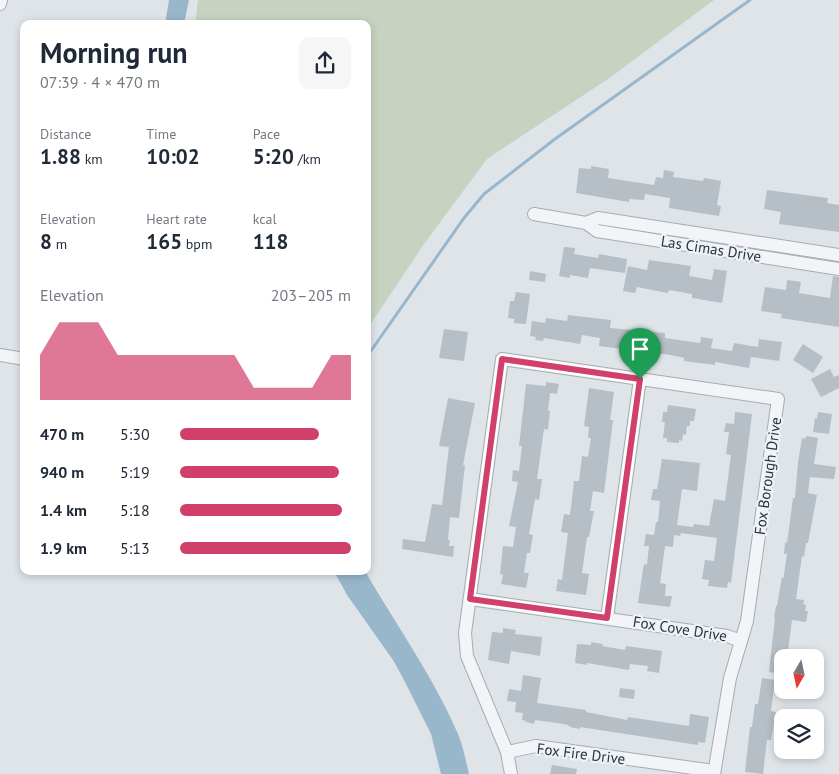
<!DOCTYPE html>
<meta charset="utf-8">
<style>
:root{--surface:#fff;--page:#f6f6f7;--text:#1f2937;--muted:#747a83;--accent:#d1406a}
body{margin:0;font-family:"PT Sans",sans-serif;background:var(--page);color:var(--text);height:100vh;display:flex;flex-direction:column;font-size:19px;white-space:nowrap}
*{box-sizing:border-box;margin:0}
p{font-size:16px;color:var(--muted)}
.icon{flex:none;width:28px;height:28px;fill:none;stroke:currentColor;stroke-width:2;stroke-linecap:round;stroke-linejoin:round}
.map{position:relative;flex:1;overflow:hidden}
.sheet{position:absolute;left:20px;top:20px;width:351px;height:555px;display:flex;flex-direction:column;background:var(--surface);border-radius:10px;box-shadow:0 2px 8px #0003}
.sheet>*{flex:none}
.needle{width:32px;rotate:189deg}
.fabs{position:absolute;left:774px;top:649px;display:grid;gap:10px}
.fabs a{display:grid;place-items:center;width:50px;height:50px;border-radius:10px;background:var(--surface);box-shadow:0 2px 8px #0003;font-size:25px}
.pin{position:absolute;display:grid;place-items:center;width:42px;height:42px;color:#fff;margin:-51px -21px;border-radius:50% 50% 50% 0;rotate:-45deg;box-shadow:0 0 5px #0007}
.pin .icon{rotate:45deg}
.round{display:grid;place-items:center;flex:none;width:52px;height:52px;border-radius:10px;background:var(--page)}
.summary{display:flex;align-items:center;justify-content:space-between;height:85px;padding:0 20px}
h1{font-size:28px;font-weight:700;line-height:38px}
.metrics{display:grid;grid-template-columns:repeat(3,1fr);gap:8px;height:85px;padding:5px 20px}
.metrics div{display:grid;align-content:center}
.metrics b{font-size:21px;font-weight:700}
.metrics small{font-size:14px;font-weight:400}
.metrics p{font-size:14px}
.chart{height:140px;padding:10px 20px}
.chart p{display:flex;justify-content:space-between}
.chart svg{width:100%;height:90px;margin-top:5px;fill:var(--accent);opacity:.7}
ul{padding:0 20px;list-style:none;font-size:16px}
li{display:grid;grid-template-columns:80px 60px 1fr;align-items:center;height:38px}
li i{height:12px;border-radius:6px;background:var(--accent)}
.map>svg:first-child{display:block}
.green{fill:#c7d3c0}
.water{fill:#99b7ca}
.lines{fill:none;stroke-linecap:round;stroke-linejoin:round}
.stream{stroke:#99b7ca;stroke-width:3}
.building{fill:#b6bec6}
.minor-casing{stroke:#a4acb3;stroke-width:14}
.minor{stroke:#f2f4f7;stroke-width:12}
.route-casing{stroke:#fff;stroke-width:10}
.route{stroke:#d1406a;stroke-width:6}
.labels{text-anchor:middle;stroke-width:4.5;stroke-linejoin:round;paint-order:stroke}
.street-label{font-size:15px;fill:#283440;stroke:#eff3f6}
</style>
<div class="map">
<svg width="839" height="774" viewBox="0 0 839 774">
<rect width="100%" height="100%" fill="#dfe4e9"/>
<polygon class="green" points="198,0 714,0 611,77 487,159 424,244 368,328 368,24 195,24"/>
<g class="water">
<polygon points="169,0 189,0 184,24 165,24"/>
<path d="M334 571H365C396 625 433 676 458 734 463 746 466 761 469 774H441L431 734 403 678 393 660 347 595Z"/>
</g>
<g class="lines">
<polyline class="stream" points="368,355 464,218 484,194 555,139 750,0"/>
</g>
<g class="building">
<polygon points="591,166 609,169 608,178 654,185 656,177 663,178 664,170 674,172 673,177 703,181 704,178 721,181 717,205 721,206 719,216 669,208 670,198 645,194 644,200 629,199 629,202 576,193 579,168 591,169"/>
<polygon points="767,190 828,198 827,203 839,205 839,232 779,224 781,212 764,209"/>
<polygon points="564,247 575,248 574,254 598,258 599,254 627,259 625,273 590,268 588,278 570,275 570,278 559,276"/>
<polygon points="649,260 691,266 689,276 712,280 714,269 727,271 722,303 692,298 692,294 669,290 668,293 637,287 635,293 623,291 628,266 647,270"/>
<polygon points="530,271 546,274 545,282 529,280"/>
<polygon points="833,276 839,277 839,327 781,318 782,314 761,311 765,287 786,290 787,280 801,282 799,293 830,298"/>
<polygon points="516,292 530,294 526,324 514,323 514,319 508,318 510,301 514,301"/>
<polygon points="568,315 611,320 610,328 665,333 665,338 700,343 701,337 713,339 711,348 732,351 734,343 758,347 759,339 782,342 779,361 751,357 749,368 715,362 715,365 684,361 684,358 671,355 599,346 600,338 582,335 580,344 544,338 543,341 535,340 536,337 530,336 532,321 545,323 546,318 567,321"/>
<polygon points="444,329 468,332 464,361 439,358"/>
<polygon points="803,344 823,357 813,373 793,360"/>
<polygon points="830,369 834,377 839,375 839,388 821,397 811,379"/>
<polygon points="546,382 559,384 557,394 550,393 548,411 550,411 548,430 544,429 537,479 542,479 539,500 535,499 529,534 533,535 530,553 527,553 524,573 529,573 526,588 501,584 503,575 500,574 503,546 513,547 516,527 509,526 518,482 512,481 513,470 519,471 522,446 519,446 526,384 546,386"/>
<polygon points="589,388 614,392 610,420 613,420 604,493 593,491 590,511 594,511 589,537 587,537 582,573 589,574 586,595 556,591 558,579 562,580 568,533 561,532 564,514 570,515 574,481 579,481 582,456 588,457 591,438 588,438 589,427 584,426"/>
<polygon points="448,398 475,403 463,465 465,465 459,518 450,517 448,540 450,540 449,546 454,546 453,557 402,549 403,539 425,542 432,504 442,505 449,447 439,446"/>
<polygon points="668,405 696,409 694,421 690,421 690,426 687,426 686,435 683,434 682,441 679,440 679,443 667,442 667,438 663,438 665,422 662,422 663,412 667,412"/>
<polygon points="735,412 752,414 731,583 728,582 727,588 708,586 709,580 702,579 705,560 714,561 717,538 681,533 680,536 674,535 673,547 665,546 660,583 666,584 665,596 672,596 670,607 638,603 643,569 644,564 647,565 649,546 644,546 646,534 654,535 656,522 658,522 660,501 651,500 653,489 657,489 662,459 700,463 697,491 682,489 677,525 693,527 694,524 709,526 714,499 725,501 731,455 726,454 729,432 724,432 726,423 734,424"/>
<polygon points="818,412 832,414 829,434 813,432 815,418 817,419"/>
<polygon points="806,436 818,438 814,464 836,467 834,479 810,477 808,493 817,495 808,543 806,543 804,557 802,556 796,599 804,600 803,604 806,605 805,611 808,611 806,622 792,620 787,658 782,658 782,674 769,672 775,617 774,617 776,606 777,606 782,577 784,578 784,574 787,554 784,554 785,542 787,543 793,498 795,498 798,462 802,438 805,439"/>
<polygon points="503,628 516,630 515,634 542,637 540,656 511,651 509,664 488,660 492,632 503,633"/>
<polygon points="591,642 603,644 602,646 625,650 626,646 662,651 659,673 647,671 648,666 630,664 629,670 587,663 587,665 575,663 577,644 591,645"/>
<polygon points="523,675 541,678 537,703 586,710 586,712 627,720 628,717 689,726 690,714 709,717 705,743 698,742 698,745 580,727 580,729 570,727 570,726 564,724 535,720 534,724 526,722 526,721 522,720 523,713 515,712 516,702 507,701 509,689 521,691"/>
<polygon points="762,678 775,680 771,711 776,712 771,740 767,740 763,774 745,772 750,727 752,727 755,704 758,704"/>
<polygon points="620,688 635,690 634,699 619,697"/>
<polygon points="552,765 577,769 576,774 550,774"/>
</g>
<g class="lines">
<g class="minor-casing">
<g id="minor">
<polyline points="0,4 1,0"/>
<polyline points="534,214 586,223 597,231 839,269"/>
<polyline points="586,223 598,218 839,255"/>
<polyline points="0,355 24,359"/>
<polyline points="470,599 727,636 741,641"/>
<polyline points="607,618 640,379"/>
<polyline points="507,752 536,746 714,771"/>
<polyline points="511,774 507,752 467,656 465,633 502,359 778,399 747,621 730,678 714,774"/>
</g>
</g>
<use href="#minor" class="minor"/>
</g>
<g class="lines">
<g class="route-casing">
<polygon id="route" points="502,359 640,379 607,618 470,599"/>
</g>
<use href="#route" class="route"/>
</g>
<g class="labels">
<g class="street-label">
<text transform="translate(711 249) rotate(9)" y="5">Las Cimas Drive</text>
<text transform="translate(768 476) rotate(-82)" y="5">Fox Borough Drive</text>
<text transform="translate(680 629) rotate(9)" y="5">Fox Cove Drive</text>
<text transform="translate(581 754) rotate(7)" y="5">Fox Fire Drive</text>
</g>
</g>
</svg>
<div class="fabs">
<a><svg class="needle" viewBox="-14 -14 28 28"><path d="M0-13l5 13h-10z" fill="#e53935"/><path d="M0 13l5-13h-10z" fill="#747a83"/></svg></a>
<a><svg class="icon" aria-label="layers" viewBox="0 0 24 24"><path d="M12 4l9 5-9 5-9-5zM3 14l9 5 9-5"/></svg></a>
</div>
<div class="pin" style="left:640px;top:379px;background:#1e9e55"><svg class="icon" aria-label="arrive" viewBox="0 0 24 24"><path d="M6 21V4h12l-3 4 3 4H6"/></svg></div>
<section class="sheet">
<div class="summary"><div><h1>Morning run</h1><p>07:39 · 4 × 470 m</p></div><a class="round"><svg class="icon" aria-label="share" viewBox="0 0 24 24"><path d="M12 15V3M7 8l5-5 5 5M5 13v7h14v-7"/></svg></a></div>
<div class="metrics">
<div><p>Distance</p><b>1.88<small> km</small></b></div>
<div><p>Time</p><b>10:02</b></div>
<div><p>Pace</p><b>5:20<small> /km</small></b></div>
</div>
<div class="metrics">
<div><p>Elevation</p><b>8<small> m</small></b></div>
<div><p>Heart rate</p><b>165<small> bpm</small></b></div>
<div><p>kcal</p><b>118</b></div>
</div>
<div class="chart"><p><span>Elevation</span>203–205 m</p>
<svg viewBox="0 0 160 44" preserveAspectRatio="none"><path d="M0 44V22L10 6L20 6L30 6L40 22L50 22L60 22L70 22L80 22L90 22L100 22L110 38L120 38L130 38L140 38L150 22L160 22V44z"/></svg>
</div>
<ul>
<li><b>470 m</b>5:30<i style="width:81%"></i></li>
<li><b>940 m</b>5:19<i style="width:93%"></i></li>
<li><b>1.4 km</b>5:18<i style="width:95%"></i></li>
<li><b>1.9 km</b>5:13<i style="width:100%"></i></li>
</ul>
</section>
</div>
